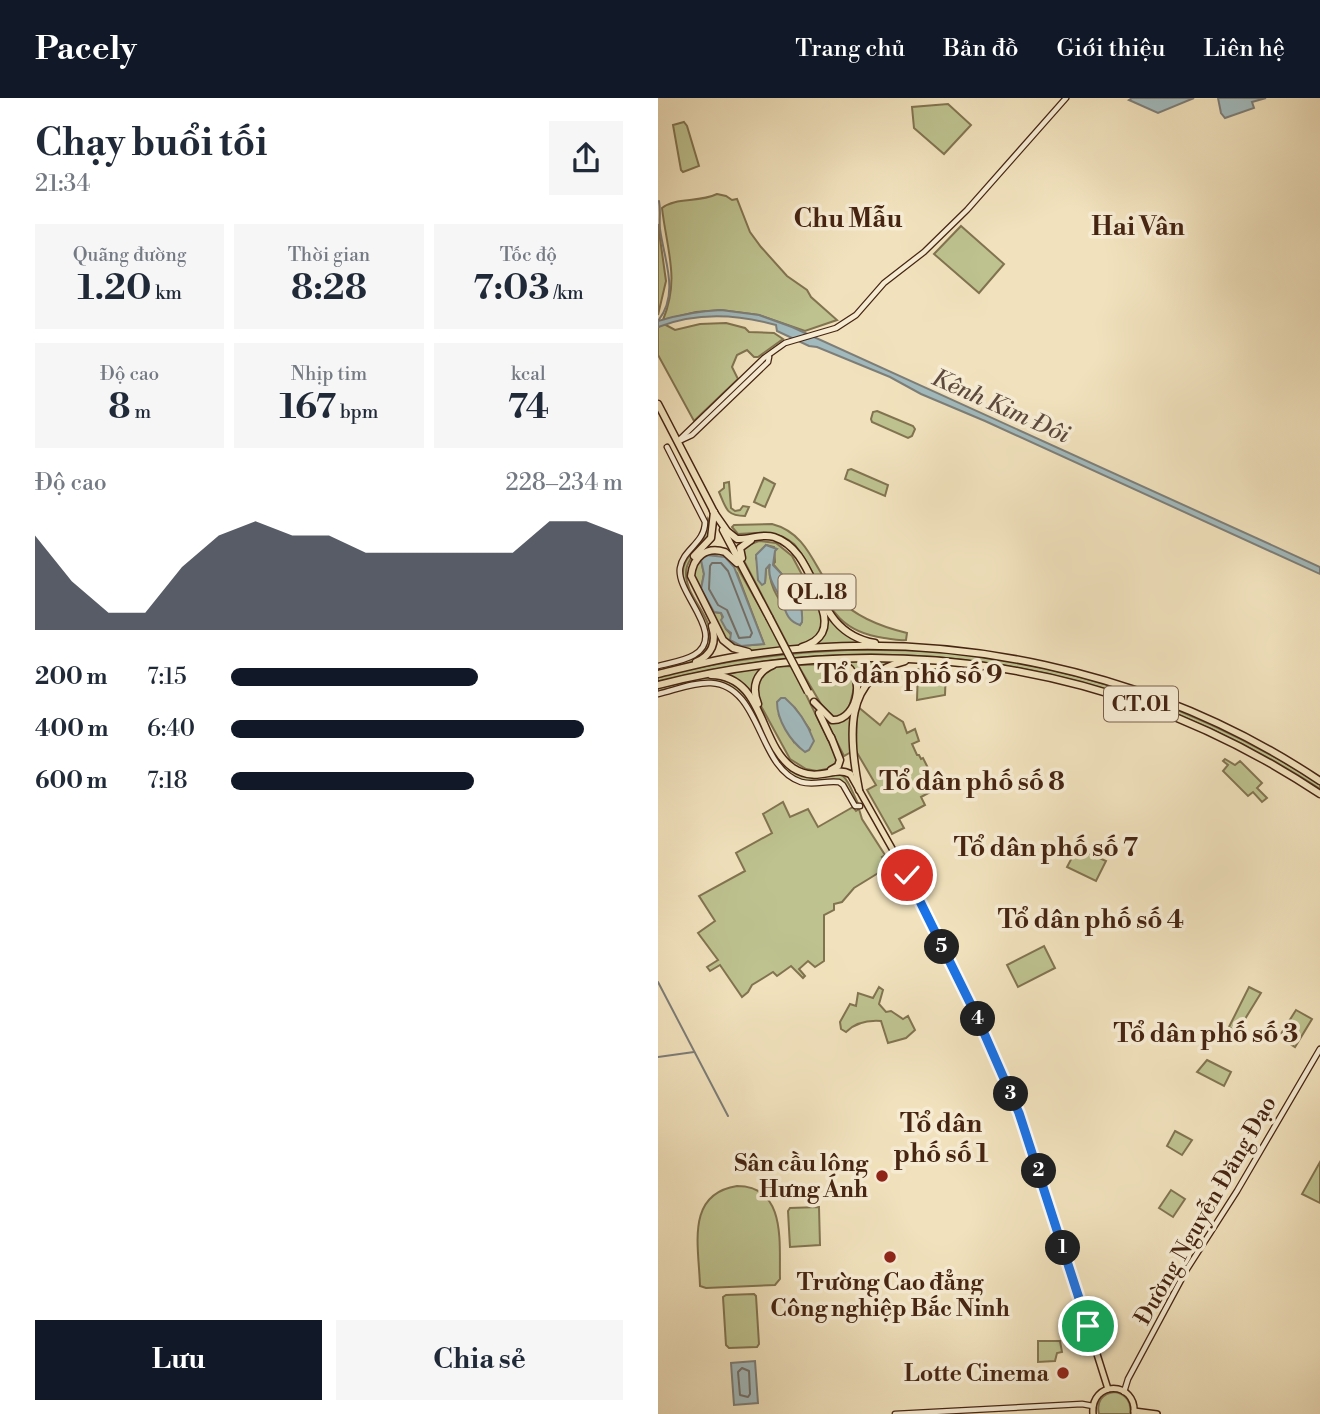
<!DOCTYPE html>
<html lang="vi">
<meta charset="utf-8">
<style>
:root{--surface:#fff;--page:#f6f6f7;--text:#1f2937;--muted:#747a83;--accent:#111827}
body{margin:0;font-family:"Libre Bodoni",serif;background:var(--page);color:var(--text);height:100vh;display:flex;flex-direction:column;font-size:26px;white-space:nowrap}
*{box-sizing:border-box;margin:0}
p{font-size:23px;color:var(--muted)}
.icon{flex:none;width:38px;height:38px;fill:none;stroke:currentColor;stroke-width:2;stroke-linecap:round;stroke-linejoin:round}
.map{position:relative;flex:1;overflow:hidden}
.sheet{display:flex;flex-direction:column;background:var(--surface);width:658px}
.sheet>*{flex:none}
.pin{position:absolute;display:grid;place-items:center;width:60px;height:60px;color:#fff;margin:-30px;border:4px solid #fff;border-radius:50%;box-shadow:0 2px 7px #0007}
.km{position:absolute;width:35px;height:35px;margin:-18px;border-radius:50%;background:#222;color:#fff;font-size:19px;line-height:35px;text-align:center}
.round{display:grid;place-items:center;flex:none;width:74px;height:74px;border-radius:0px;background:var(--page)}
.summary{display:flex;align-items:center;justify-content:space-between;height:119px;padding:0 35px}
h1{font-size:38px;font-weight:800;line-height:52px}
.metrics{display:grid;grid-template-columns:repeat(3,1fr);gap:10px;height:119px;padding:7px 35px}
.metrics div{display:grid;align-content:center;border-radius:0px;background:var(--page);text-align:center}
.metrics b{font-size:35px;font-weight:800}
.metrics small{font-size:19px;font-weight:400}
.metrics p{font-size:19px}
.chart{height:196px;padding:14px 35px}
.chart p{display:flex;justify-content:space-between}
.chart svg{width:100%;height:126px;margin-top:7px;fill:var(--accent);opacity:.7}
.cta{display:flex;gap:14px;margin-top:auto;padding:14px 35px}
.cta a{flex:1;height:80px;border-radius:0px;background:var(--accent);color:#fff;font-size:28px;font-weight:800;line-height:80px;text-align:center}
.cta a+a{background:var(--page);color:var(--text)}
ul{padding:0 35px;list-style:none;font-size:23px}
li{display:grid;grid-template-columns:112px 84px 1fr;align-items:center;height:52px}
li i{height:18px;border-radius:9px;background:var(--accent)}
header{display:flex;align-items:center;gap:42px;box-sizing:border-box;height:98px;padding:0 35px;background:var(--accent);color:#fff}
header strong{font-size:33px}
nav{display:flex;gap:38px;margin-inline-start:auto;font-size:24px}
main{display:flex;flex:1;min-height:0}
.map>svg:first-child{display:block}
.green{fill:#bdc28f;stroke:#827350;stroke-width:2;fill-rule:evenodd}
.water{fill:#a1babd;stroke:#7d7e79;stroke-width:2}
.lines{fill:none;stroke-linecap:round;stroke-linejoin:round}
.shore{stroke:#746f68;stroke-width:2}
.stream{stroke:#7d7e79;stroke-width:2}
.secondary-casing{stroke:#462412;stroke-width:7}
.primary-casing{stroke:#462412;stroke-width:8}
.highway-casing{stroke:#462412;stroke-width:9}
.secondary{stroke:#f6ecd4;stroke-width:4.5}
.primary{stroke:#f1e2bd;stroke-width:5}
.highway{stroke:#f1e2bd;stroke-width:6}
.highway-bridge-casing{stroke:#462412;stroke-width:9;stroke-linecap:butt}
.highway-bridge{stroke:#f1e2bd;stroke-width:6}
.route-casing{stroke:#fff;stroke-width:14}
.route{stroke:#1a73e8;stroke-width:9}
.poi-dot{fill:#8f2418;stroke:#f6ecd4;stroke-width:2.5}
.labels{text-anchor:middle;stroke-width:7;stroke-linejoin:round;paint-order:stroke}
.shield{fill:#f6ecd4;stroke:#7b604c;stroke-width:2}
.shield-label{font-size:21px;font-weight:bold;fill:#462412}
.poi-label{font-size:23px;font-weight:bold;fill:#462412;stroke:#f6ecd4;text-anchor:end}
.street-label{font-size:23px;fill:#462412;stroke:#f6ecd4}
.water-label{font-size:24px;font-style:italic;fill:#5d4a3d;stroke:#f6ecd4}
.quarter-label{font-size:26px;font-weight:bold;fill:#462412;stroke:#f6ecd4}
</style>
<header>
<strong>Pacely</strong>
<nav><a>Trang chủ</a><a>Bản đồ</a><a>Giới thiệu</a><a>Liên hệ</a></nav>
</header>
<main>
<section class="sheet">
<div class="summary"><div><h1>Chạy buổi tối</h1><p>21:34</p></div><a class="round"><svg class="icon" aria-label="share" viewBox="0 0 24 24"><path d="M12 15V3M7 8l5-5 5 5M5 13v7h14v-7"/></svg></a></div>
<div class="metrics">
<div><p>Quãng đường</p><b>1.20<small> km</small></b></div>
<div><p>Thời gian</p><b>8:28</b></div>
<div><p>Tốc độ</p><b>7:03<small> /km</small></b></div>
</div>
<div class="metrics">
<div><p>Độ cao</p><b>8<small> m</small></b></div>
<div><p>Nhịp tim</p><b>167<small> bpm</small></b></div>
<div><p>kcal</p><b>74</b></div>
</div>
<div class="chart"><p><span>Độ cao</span>228–234 m</p>
<svg viewBox="0 0 160 44" preserveAspectRatio="none"><path d="M0 44V11L10 27L20 38L30 38L40 22L50 11L60 6L70 11L80 11L90 17L100 17L110 17L120 17L130 17L140 6L150 6L160 11V44z"/></svg>
</div>
<ul>
<li><b>200 m</b>7:15<i style="width:63%"></i></li>
<li><b>400 m</b>6:40<i style="width:90%"></i></li>
<li><b>600 m</b>7:18<i style="width:62%"></i></li>
</ul>
<div class="cta"><a>Lưu</a><a>Chia sẻ</a></div>
</section>
<div class="map">
<svg width="662" height="1316" viewBox="0 0 662 1316">
<rect width="100%" height="100%" fill="#f1e2bd"/>
<filter id="stains"><feTurbulence type="fractalNoise" baseFrequency=".00286" numOctaves="4"/><feColorMatrix values="0 0 0 0 .2 0 0 0 0 .09 0 0 0 0 .02 0 0 0 .5 -.17"/></filter>
<radialGradient id="worn" r=".72"><stop offset=".6" stop-color="#630" stop-opacity="0"/><stop offset="1" stop-color="#630" stop-opacity=".3"/></radialGradient>
<g class="green">
<polygon points="290,6 313,27 286,56 256,30 254,9"/>
<polygon points="26,24 29,28 41,68 25,74 23,72 15,27"/>
<path d="M59 96 68 98 74 102 79 101 92 134 103 149 129 178 149 192 153 199 179 222 147 233 101 217 63 212 38 214 5 222C22 181 9 153 4 110 18 99 40 105 59 96Z"/>
<polygon points="0,126 8,183 0,217"/>
<polygon points="303,128 346,166 321,195 276,156"/>
<polygon points="68,225 87,230 91,234 116,235 125,241 100,259 96,259 89,252 79,257 74,269 80,281 36,323 0,257 0,229 6,226 17,232 42,226"/>
<polygon points="219,313 255,328 257,331 254,338 250,340 214,324 213,321 215,314"/>
<polygon points="193,371 230,387 227,398 187,381 190,372"/>
<polygon points="106,380 117,386 107,409 96,404"/>
<path d="M71 384 73 410 77 413 82 412 85 408 91 409 87 418C68 418 68 410 61 394L66 390V385Z"/>
<path d="M50 421C61 442 29 453 28 474 27 502 59 518 52 551L38 563 0 573V570C48 555 62 555 36 503 32 495 26 487 25 478 23 461 37 454 45 441 49 435 49 427 50 421Z"/>
<path d="M114 426C153 436 157 476 181 501 199 520 224 529 249 535L248 542C240 543 233 541 226 540 163 531 170 487 136 446 118 431 102 435 80 436L74 429 76 427Z"/>
<path d="M101 443 118 445 134 458 164 514 165 528 160 539 145 547 131 549 84 459 85 449ZM108 447 116 449 117 464 115 466C130 483 145 500 144 524L142 527C126 511 108 489 112 466L108 471 107 485 98 460Z"/>
<path d="M62 454 74 460 125 550C110 551 87 556 74 548 58 538 43 492 34 474L44 457ZM57 457 79 475 106 546 83 548 68 531 63 515 56 514 43 491 46 476 43 462Z"/>
<polygon points="169,515 213,547 151,549 160,543"/>
<path d="M190 552C222 552 254 551 286 554 421 567 548 614 662 686V691C462 562 231 525 0 584V579C63 562 125 555 190 552Z"/>
<polygon points="245,561 231,566 197,602 198,575 191,566 182,562"/>
<polygon points="111,566 103,572 94,599 66,577"/>
<polygon points="181,566 189,569 197,586 191,610 184,620 170,618 140,567"/>
<path d="M134 568 179 660V664L173 670 159 673 148 671 132 661 98 599 101 579 115 569ZM137 610 152 632 136 644 121 617Z"/>
<polygon points="260,571 288,571 287,597 259,602"/>
<path d="M63 579C100 596 99 628 121 657 131 669 148 679 164 679 171 679 178 673 185 678 192 684 196 699 201 707L180 682C166 680 153 687 138 680 126 675 119 663 114 652 99 626 85 580 47 583 32 585 16 590 0 593V590L44 580Z"/>
<polygon points="199,608 222,627 231,615 245,624 249,635 257,631 261,643 254,646 259,657 261,657 263,661 265,660 275,680 271,683 276,692 263,699 267,707 241,721 246,730 234,736 209,692 218,687 198,653"/>
<path d="M195 612 193 654 186 658 166 619C178 627 188 625 195 612Z"/>
<polygon points="567,661 577,667 582,663 604,685 599,690 609,700 604,704 595,694 590,698 565,673 570,667 565,663"/>
<polygon points="125,704 132,719 150,711 160,729 195,709 198,713 201,711 204,721 227,757 224,759 230,769 196,790 184,804 176,806 176,812 166,817 166,863 157,869 150,863 141,871 147,878 145,880 133,868 119,878 115,874 94,887 90,894 84,899 62,867 52,873 49,869 60,862 40,835 57,823 41,798 87,773 78,755 114,735 105,716"/>
<polygon points="419,750 448,763 438,783 409,769"/>
<polygon points="386,848 397,870 360,889 349,867"/>
<path d="M221 889 225 892 221 906 228 914 233 913 245 921 250 918 257 932 248 940 230 945 223 923C209 922 196 926 188 934L183 931 182 924 192 906 198 908 200 895 215 900Z"/>
<polygon points="591,889 603,895 579,934 571,929"/>
<polygon points="638,912 654,921 637,949 621,939"/>
<polygon points="549,962 573,974 566,988 539,974"/>
<polygon points="517,1033 534,1042 524,1057 509,1048"/>
<polygon points="662,1064 662,1105 644,1096"/>
<path d="M79 1088C129 1088 121 1146 122 1181L117 1187 48 1190 42 1188C41 1149 27 1096 79 1088Z"/>
<polygon points="513,1092 527,1101 515,1119 501,1110"/>
<polygon points="161,1109 162,1147 132,1149 130,1113 132,1110"/>
<polygon points="96,1196 98,1198 101,1246 99,1249 71,1250 68,1247 65,1199 68,1197"/>
<polygon points="380,1243 402,1243 404,1254 399,1255 397,1263 380,1264"/>
<path d="M457 1294C468 1296 474 1304 472 1316H441C438 1304 444 1295 457 1294Z"/>
</g>
<g class="water">
<polygon points="474,0 536,0 500,15 471,2"/>
<polygon points="560,0 608,0 594,4 596,10 567,20 563,15"/>
<path d="M63 212 101 217 134 229 662 469V476L327 323 263 296 232 279 159 249 151 248 119 233 118 227C79 216 38 214 0 229V223C20 217 42 213 63 212Z"/>
<path d="M108 447 119 451 117 453 115 467C131 483 146 500 144 524L142 527C127 522 128 511 122 499 116 488 109 479 112 466L108 471 107 485 104 487 100 482 98 457Z"/>
<polygon points="48,457 67,459 76,469 106,546 83,548 72,542 73,535 68,531 63,522 65,519 63,515 56,514 43,491 46,476 43,462"/>
<path d="M123 600H127C140 611 150 627 156 643L151 652 147 654C132 643 119 622 119 604Z"/>
<polygon points="97,1263 100,1305 76,1307 73,1265"/>
</g>
<g class="lines">
<g class="shore">
<polygon points="54,465 63,465 70,473 94,535 92,539 81,540 69,512 60,507 51,491 52,468"/>
<polygon points="84,1270 91,1273 92,1296 90,1299 82,1297 80,1274"/>
</g>
<g class="stream">
<path d="M0 223C22 195 6 162 2 131 1 122 3 113 1 103"/>
<polyline points="0,884 70,1018"/>
<polyline points="0,959 36,954"/>
</g>
<g class="secondary-casing">
<g id="secondary">
<polyline points="20,343 106,260 127,245 178,230 198,217 226,185 266,154 309,112 408,0"/>
<polyline points="21,343 34,337 110,264 111,259"/>
<path d="M0 568C11 565 26 563 36 557 70 537 18 496 22 470 25 451 47 445 47 424L9 349"/>
<path d="M0 596C17 592 36 584 53 585 104 588 99 670 143 684 156 688 168 682 181 684L185 687 197 708H202"/>
<polyline points="466,1294 470,1281 529,1171 579,1093 662,951"/>
<polyline points="237,1316 424,1306 435,1308"/>
</g>
</g>
<g class="primary-casing">
<g id="primary">
<polyline points="192,676 249,777 349,985 376,1057 450,1291"/>
<polyline points="476,1313 499,1316"/>
<path d="M435 1316C432 1282 479 1282 476 1316"/>
</g>
</g>
<g class="highway-casing">
<g id="highway">
<polyline points="0,306 57,416"/>
<path d="M55 413 69 433 79 441C92 442 103 435 116 439 164 455 151 534 217 545"/>
<polyline points="65,432 111,519"/>
<polyline points="36,458 53,440 56,414"/>
<polyline points="84,460 82,450 93,442"/>
<path d="M79 465 67 454C48 448 35 459 33 478L65 542 75 550 90 554"/>
<path d="M144 549C164 543 171 530 164 510"/>
<path d="M38 564C54 557 59 544 54 528"/>
<path d="M0 576C29 569 59 561 88 557 286 527 496 572 662 683"/>
<path d="M53 577C107 578 100 646 135 670 160 686 176 667 192 676"/>
<path d="M0 587C230 529 463 564 662 696"/>
<path d="M156 604 174 622C201 624 212 568 177 564"/>
<path d="M100 606C93 589 98 574 115 567"/>
<polyline points="161,615 173,640"/>
<polyline points="173,672 180,668 182,662 173,639"/>
<path d="M201 692C191 641 184 578 247 563"/>
</g>
</g>
<use href="#secondary" class="secondary"/>
<use href="#primary" class="primary"/>
<use href="#highway" class="highway"/>
<g class="highway-bridge-casing">
<polyline id="highway-bridge" points="111,519 150,594"/>
</g>
<use href="#highway-bridge" class="highway-bridge"/>
</g>
<g class="lines">
<g class="route-casing">
<polyline id="route" points="249,777 319,919 361,1015 430,1228"/>
</g>
<use href="#route" class="route"/>
</g>
<g class="poi-dot">
<circle cx="224" cy="1078" r="7"/>
<circle cx="232" cy="1159" r="7"/>
<circle cx="405" cy="1275" r="7"/>
</g>
<g class="labels">
<g class="shield">
<rect x="120.5" y="476.5" width="77" height="35" rx="5"/>
<rect x="446" y="588.5" width="74" height="35" rx="5"/>
</g>
<g class="shield-label">
<text x="159" y="501">QL.18</text>
<text x="483" y="613">CT.01</text>
</g>
<g class="poi-label">
<text x="210" y="1073">Sân cầu lông<tspan x="210" dy="26">Hưng Ánh</tspan></text>
<text x="232" y="1192" text-anchor="middle">Trường Cao đẳng<tspan x="232" dy="26">Công nghiệp Bắc Ninh</tspan></text>
<text x="391" y="1283">Lotte Cinema</text>
</g>
<g class="street-label">
<text transform="translate(547 1112) rotate(-60)" y="8">Đường Nguyễn Đăng Đạo</text>
</g>
<g class="water-label">
<text transform="translate(343 308) rotate(24)" y="8">Kênh Kim Đôi</text>
</g>
<g class="quarter-label">
<text x="190" y="129">Chu Mẫu</text>
<text x="480" y="137">Hai Vân</text>
<text x="252" y="585">Tổ dân phố số 9</text>
<text x="314" y="692">Tổ dân phố số 8</text>
<text x="388" y="758">Tổ dân phố số 7</text>
<text x="433" y="830">Tổ dân phố số 4</text>
<text x="548" y="944">Tổ dân phố số 3</text>
<text x="283" y="1034">Tổ dân<tspan x="283" dy="30">phố số 1</tspan></text>
</g>
</g>
<rect width="100%" height="100%" filter="url(#stains)"/>
<rect width="100%" height="100%" fill="url(#worn)"/>
</svg>
<div class="pin" style="left:430px;top:1228px;background:#1e9e55"><svg class="icon" aria-label="arrive" viewBox="0 0 24 24"><path d="M6 21V4h12l-3 4 3 4H6"/></svg></div>
<div class="pin" style="left:249px;top:777px;background:#d93025"><svg class="icon" aria-label="check" viewBox="0 0 24 24"><path d="M5 12l5 5 9-10"/></svg></div>
<b class="km" style="left:405px;top:1150px">1</b>
<b class="km" style="left:381px;top:1073px">2</b>
<b class="km" style="left:353px;top:996px">3</b>
<b class="km" style="left:320px;top:921px">4</b>
<b class="km" style="left:284px;top:849px">5</b>
</div>
</main>
